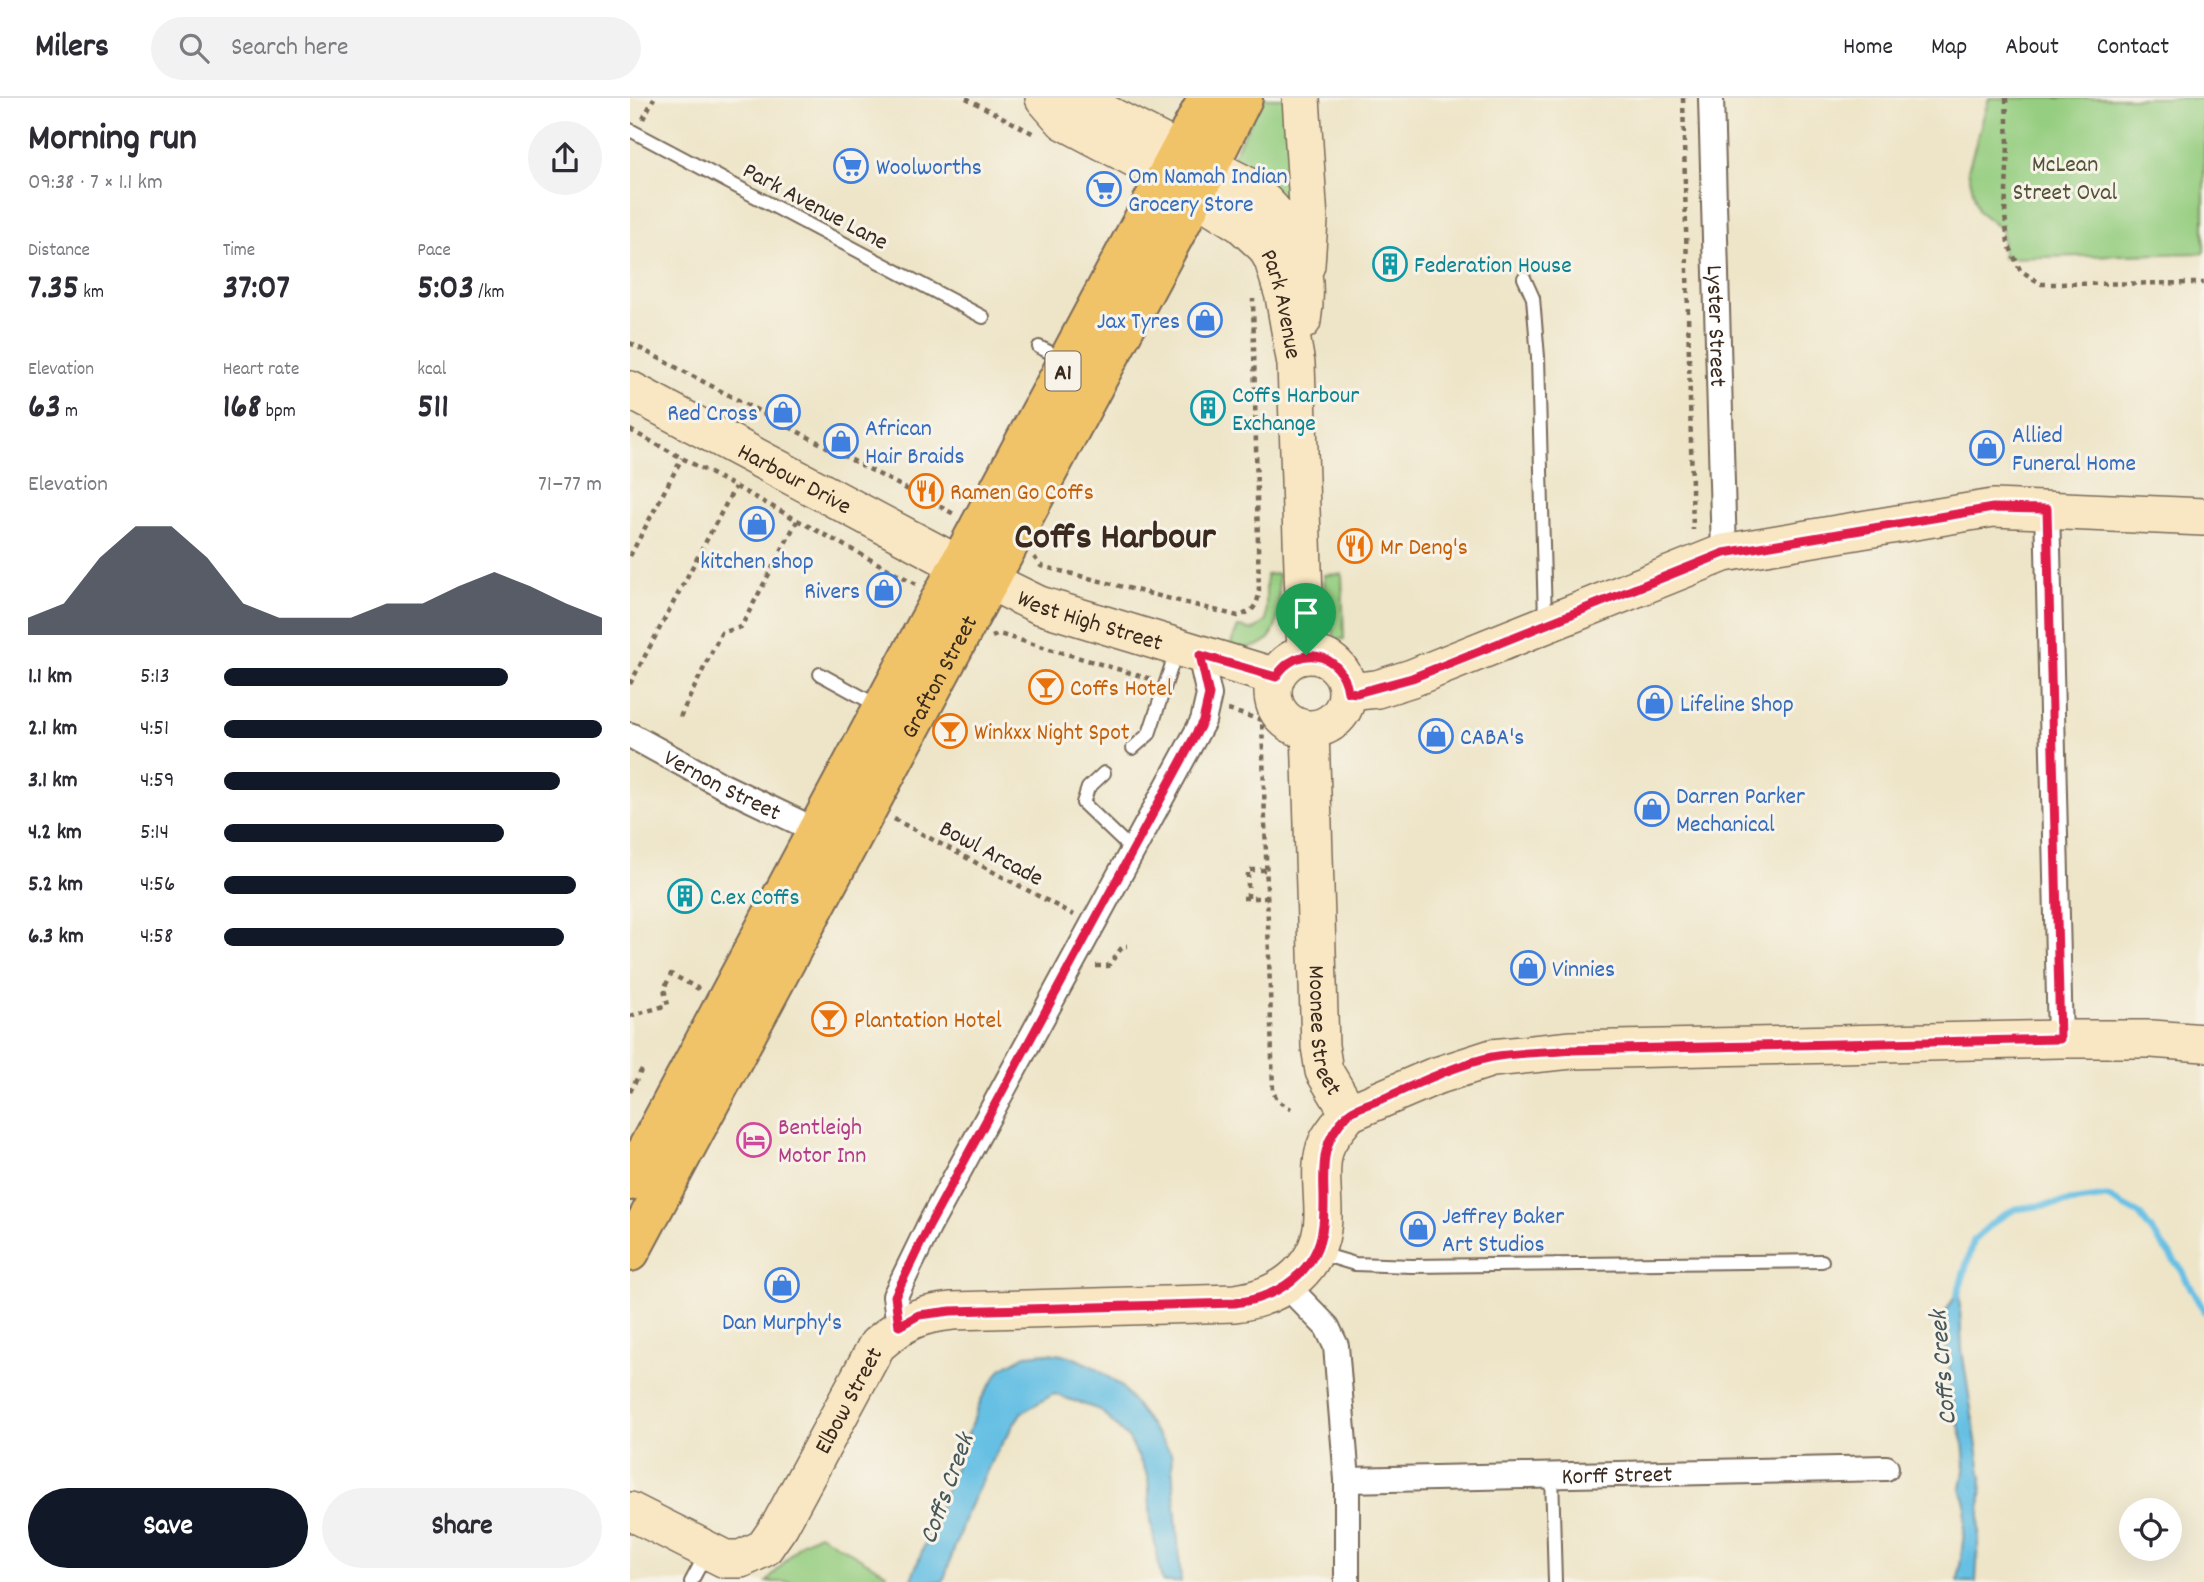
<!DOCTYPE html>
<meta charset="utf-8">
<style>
:root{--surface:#fff;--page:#f2f2f3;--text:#2b2b33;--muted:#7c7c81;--line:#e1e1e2;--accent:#111827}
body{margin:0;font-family:Dekko,sans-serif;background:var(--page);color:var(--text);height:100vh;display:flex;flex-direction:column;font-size:26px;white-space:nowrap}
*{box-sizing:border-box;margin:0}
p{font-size:23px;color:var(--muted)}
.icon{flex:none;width:38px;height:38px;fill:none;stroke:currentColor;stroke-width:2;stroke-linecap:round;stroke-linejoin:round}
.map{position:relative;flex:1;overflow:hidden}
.drawer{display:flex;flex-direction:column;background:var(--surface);width:630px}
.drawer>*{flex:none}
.controls{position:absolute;left:1489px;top:1400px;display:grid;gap:14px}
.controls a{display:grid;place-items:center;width:63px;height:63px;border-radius:50%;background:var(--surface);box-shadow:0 7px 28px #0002;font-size:35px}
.pin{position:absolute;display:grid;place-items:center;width:60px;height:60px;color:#fff;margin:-72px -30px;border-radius:50% 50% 50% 0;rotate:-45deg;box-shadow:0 0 7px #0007}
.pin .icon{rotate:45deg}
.round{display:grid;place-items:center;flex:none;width:74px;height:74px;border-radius:37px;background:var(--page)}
.head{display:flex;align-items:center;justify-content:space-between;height:119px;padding:0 28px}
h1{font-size:38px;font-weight:700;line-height:52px}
.stats{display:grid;grid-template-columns:repeat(3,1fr);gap:10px;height:119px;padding:7px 28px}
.stats div{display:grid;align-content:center}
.stats b{font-size:35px;font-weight:700}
.stats small{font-size:19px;font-weight:400}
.stats p{font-size:19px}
.chart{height:196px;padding:14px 28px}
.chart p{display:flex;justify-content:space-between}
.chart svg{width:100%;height:126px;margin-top:7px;fill:var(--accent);opacity:.7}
.primary-button{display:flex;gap:14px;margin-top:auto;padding:14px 28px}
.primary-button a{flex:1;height:80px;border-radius:42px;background:var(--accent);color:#fff;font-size:28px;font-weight:700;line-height:80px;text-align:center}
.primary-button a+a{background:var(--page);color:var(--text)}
ul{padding:0 28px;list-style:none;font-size:23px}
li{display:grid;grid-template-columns:112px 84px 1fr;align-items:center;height:52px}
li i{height:18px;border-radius:9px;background:var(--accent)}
header{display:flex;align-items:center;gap:42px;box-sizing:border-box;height:98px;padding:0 35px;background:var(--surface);border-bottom:2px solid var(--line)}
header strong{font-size:33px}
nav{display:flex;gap:38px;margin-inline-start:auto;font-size:24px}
.search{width:490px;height:63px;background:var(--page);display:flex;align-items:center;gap:18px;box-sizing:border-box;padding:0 24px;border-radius:38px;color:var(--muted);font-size:26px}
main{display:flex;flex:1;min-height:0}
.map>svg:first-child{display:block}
.green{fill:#96ce81;stroke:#687c50;stroke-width:2}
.water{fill:#66c0e4;stroke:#507581;stroke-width:2}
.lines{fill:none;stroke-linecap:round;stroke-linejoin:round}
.stream{stroke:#66c0e4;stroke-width:7}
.lane-casing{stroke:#7a6b5a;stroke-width:16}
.street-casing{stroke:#7a6b5a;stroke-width:28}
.secondary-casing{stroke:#7a6b5a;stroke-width:40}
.highway-casing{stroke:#7a6b5a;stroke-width:42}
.path{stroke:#7a6b5a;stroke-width:4.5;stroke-dasharray:5 5;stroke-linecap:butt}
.lane{stroke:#fff;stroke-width:12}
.street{stroke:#fff;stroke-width:24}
.secondary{stroke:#f9e7c3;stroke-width:37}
.highway{stroke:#f1c369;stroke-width:38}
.route-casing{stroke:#fff;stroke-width:14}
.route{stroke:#e11d48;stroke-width:9}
.labels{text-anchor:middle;stroke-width:6;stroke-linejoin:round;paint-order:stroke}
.shield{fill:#f7f3e8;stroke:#73665b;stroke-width:2}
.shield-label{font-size:23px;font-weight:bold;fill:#3b2a1e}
.park-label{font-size:24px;fill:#525337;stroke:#f7f3e8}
.shop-label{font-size:24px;fill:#366cbe;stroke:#f7f3e8;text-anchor:start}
.street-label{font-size:24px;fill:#3b2a1e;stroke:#f7f3e8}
.culture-label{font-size:24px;fill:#0d838f;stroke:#f7f3e8;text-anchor:start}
.food-label{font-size:24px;fill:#c56008;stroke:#f7f3e8;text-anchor:start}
.hotel-label{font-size:24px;fill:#b23c85;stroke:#f7f3e8;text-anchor:start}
.water-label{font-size:26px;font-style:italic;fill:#485759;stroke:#f7f3e8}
.town-label{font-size:38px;font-weight:bold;fill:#3b2a1e;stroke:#f7f3e8}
</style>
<header>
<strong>Milers</strong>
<div class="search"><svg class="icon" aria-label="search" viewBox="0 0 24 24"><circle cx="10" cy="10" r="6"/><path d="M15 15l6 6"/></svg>Search here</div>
<nav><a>Home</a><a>Map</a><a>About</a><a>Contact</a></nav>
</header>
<main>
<section class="drawer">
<div class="head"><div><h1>Morning run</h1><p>09:38 · 7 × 1.1 km</p></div><a class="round"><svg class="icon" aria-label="share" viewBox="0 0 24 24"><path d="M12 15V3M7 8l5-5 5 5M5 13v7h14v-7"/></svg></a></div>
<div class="stats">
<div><p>Distance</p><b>7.35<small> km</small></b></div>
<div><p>Time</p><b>37:07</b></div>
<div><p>Pace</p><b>5:03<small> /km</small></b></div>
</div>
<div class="stats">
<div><p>Elevation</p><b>63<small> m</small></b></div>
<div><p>Heart rate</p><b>168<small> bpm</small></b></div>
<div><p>kcal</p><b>511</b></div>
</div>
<div class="chart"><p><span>Elevation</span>71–77 m</p>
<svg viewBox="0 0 160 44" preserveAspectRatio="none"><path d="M0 44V38L10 33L20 17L30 6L40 6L50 17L60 33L70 38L80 38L90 38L100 33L110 33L120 27L130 22L140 27L150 33L160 38V44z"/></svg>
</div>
<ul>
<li><b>1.1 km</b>5:13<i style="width:75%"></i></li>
<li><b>2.1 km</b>4:51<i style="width:100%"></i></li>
<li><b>3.1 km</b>4:59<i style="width:89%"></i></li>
<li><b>4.2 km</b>5:14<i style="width:74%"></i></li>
<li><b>5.2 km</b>4:56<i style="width:93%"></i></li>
<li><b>6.3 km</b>4:58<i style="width:90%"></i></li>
</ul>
<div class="primary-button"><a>Save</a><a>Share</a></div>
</section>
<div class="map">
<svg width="1574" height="1484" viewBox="0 0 1574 1484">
<rect width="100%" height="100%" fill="#f7f3e8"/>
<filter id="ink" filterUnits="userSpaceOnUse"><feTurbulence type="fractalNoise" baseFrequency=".0143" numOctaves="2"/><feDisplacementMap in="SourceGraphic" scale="14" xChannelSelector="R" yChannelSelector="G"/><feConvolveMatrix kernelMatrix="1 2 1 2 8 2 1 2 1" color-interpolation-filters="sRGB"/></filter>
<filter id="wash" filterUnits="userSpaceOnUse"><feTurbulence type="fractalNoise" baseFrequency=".00686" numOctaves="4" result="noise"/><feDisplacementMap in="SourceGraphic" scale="28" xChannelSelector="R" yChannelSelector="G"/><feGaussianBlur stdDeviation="1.57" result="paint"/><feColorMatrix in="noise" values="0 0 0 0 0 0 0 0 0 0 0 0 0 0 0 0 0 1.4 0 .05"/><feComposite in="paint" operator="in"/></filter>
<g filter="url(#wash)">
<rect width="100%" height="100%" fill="#eee5c8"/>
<g class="green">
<polygon points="633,0 664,0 672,123 602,59"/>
<polygon points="1359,0 1574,0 1574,155 1373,160 1372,132 1348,113 1338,72"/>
<path d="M648 476C650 513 654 559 600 548L608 529 624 532 636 523V477Z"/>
<polygon points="712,476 714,541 705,542 695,500 694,477"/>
<polygon points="189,1436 256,1475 255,1484 137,1484 171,1445"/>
</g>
<g class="water">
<polygon points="1329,1192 1332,1252 1352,1381 1346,1484 1328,1484 1335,1426 1336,1406 1331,1391 1335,1367 1333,1343 1320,1294 1319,1264 1314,1243 1316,1213"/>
<polygon points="418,1255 440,1258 466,1270 492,1289 541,1355 551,1484 532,1484 521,1424 518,1378 499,1341 470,1312 424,1296 391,1315 363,1360 336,1416 313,1484 280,1484 352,1300 371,1271 396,1257"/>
</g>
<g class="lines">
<polyline class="stream" points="1327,1198 1344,1142 1366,1122 1385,1111 1477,1099 1509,1116 1550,1170 1574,1213"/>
</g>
</g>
<g filter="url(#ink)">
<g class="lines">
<g class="lane-casing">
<g id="lane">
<polyline points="0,32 353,219"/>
<polyline points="894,180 903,200 908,259 915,522"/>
<polyline points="409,249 433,261"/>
<polyline points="190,576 250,609"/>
<polyline points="503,650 519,636 547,551"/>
<polyline points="474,675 458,690 453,705 503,753"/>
<polyline points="688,1155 725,1166 782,1168 1192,1163"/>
<polyline points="922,1376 925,1484"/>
<polyline points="61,1484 77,1454"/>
</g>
</g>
<g class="street-casing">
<g id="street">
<path id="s1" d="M1081 0 1094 455"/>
<polyline points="1417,410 1430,941"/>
<path id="s2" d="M0 637 93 688 187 733"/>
<polyline points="658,1189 697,1229 706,1248 717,1382 717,1484"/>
<polyline points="269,1228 265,1198 299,1128 573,623 579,597 570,557"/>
<path id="s3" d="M717 1382 1256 1370"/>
</g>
</g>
<g class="secondary-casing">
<g id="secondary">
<path id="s4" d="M414 0 434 23 512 64 611 126 636 149 643 162 654 198 666 266 676 557"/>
<path d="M445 0 612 85C661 122 682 162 672 223"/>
<polyline points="671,0 679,122 676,167"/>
<path id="s5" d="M0 292 331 468"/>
<path id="s6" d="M360 483 409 507 646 579"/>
<circle cx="680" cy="594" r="37"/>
<polyline points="718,594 747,591 782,580 1094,455 1363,410 1574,419"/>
<path id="s7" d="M680 632 690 948 694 973 719 1015"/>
<polyline points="719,1015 803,979 862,960 942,952 1430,941 1522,941 1574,945"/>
<path id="s8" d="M0 1413 95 1461H111L134 1450 150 1427 247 1247C274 1224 286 1217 322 1213L605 1205C653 1199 694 1168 693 1115 693 1094 688 1064 697 1045 702 1034 712 1024 719 1015"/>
</g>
</g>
<g class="highway-casing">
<g id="highway">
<polyline points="0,1083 578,0"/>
<path id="s9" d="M0 1154 552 123 613 0"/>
</g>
</g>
<g class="path">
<polyline points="336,0 406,37"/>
<polyline points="1053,0 1063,432"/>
<polyline points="1376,0 1378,46 1375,117 1378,145 1390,172 1411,186 1574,185"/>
<polyline points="13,21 24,0"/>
<polyline points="0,245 324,416"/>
<polyline points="0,332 286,486"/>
<polyline points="0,458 52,360"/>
<path d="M404 459 411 468 608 518C622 514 626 510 629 496L623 201"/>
<polyline points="362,539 369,536 521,581"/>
<polyline points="0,586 105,389"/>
<polyline points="598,612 632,622 643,994 648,1003 661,1011"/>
<polyline points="50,619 91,535 111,529 167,423"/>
<polyline points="264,721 444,817"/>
<polyline points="613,800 637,800"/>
<polyline points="618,800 618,772 636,772"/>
<polyline points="466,868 478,868 493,848 497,848"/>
<polyline points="0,918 38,907 34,891 41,876 69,891"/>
<polyline points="0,994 13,969"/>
</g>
<use href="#lane" class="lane"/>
<use href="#street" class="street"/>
<use href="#secondary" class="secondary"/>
<use href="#highway" class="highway"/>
</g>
</g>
<g class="lines" filter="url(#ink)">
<g class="route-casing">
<path id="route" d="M1363 410 1417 411 1430 941 942 952C916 955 888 954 862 959 826 967 791 984 757 999 746 1004 727 1008 718 1016 682 1052 698 1083 693 1127 688 1174 647 1200 605 1205L321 1213 289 1217 269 1228 265 1198 299 1128 573 623 579 597 570 557 646 579C667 545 712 553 718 594L727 595 782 580 1094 455Z"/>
</g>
<use href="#route" class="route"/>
</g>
<defs>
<g id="supermarket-ring" transform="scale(1.75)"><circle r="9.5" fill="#f7f3e8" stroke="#3f7fe0" stroke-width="1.5"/><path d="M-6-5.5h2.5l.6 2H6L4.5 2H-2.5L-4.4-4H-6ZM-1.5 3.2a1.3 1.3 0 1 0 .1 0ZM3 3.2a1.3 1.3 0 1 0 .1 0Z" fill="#3f7fe0"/></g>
<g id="building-ring" transform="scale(1.75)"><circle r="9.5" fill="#f7f3e8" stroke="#0f9aa8" stroke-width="1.5"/><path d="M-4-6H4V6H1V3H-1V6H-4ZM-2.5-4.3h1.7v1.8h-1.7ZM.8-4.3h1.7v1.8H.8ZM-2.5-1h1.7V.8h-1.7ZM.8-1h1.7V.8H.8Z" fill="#0f9aa8"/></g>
<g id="shop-ring" transform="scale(1.75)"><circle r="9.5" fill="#f7f3e8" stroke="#3f7fe0" stroke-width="1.5"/><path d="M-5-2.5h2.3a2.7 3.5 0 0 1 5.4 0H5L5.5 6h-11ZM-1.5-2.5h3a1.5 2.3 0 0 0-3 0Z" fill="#3f7fe0"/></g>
<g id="restaurant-ring" transform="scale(1.75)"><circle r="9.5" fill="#f7f3e8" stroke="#e8710a" stroke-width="1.5"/><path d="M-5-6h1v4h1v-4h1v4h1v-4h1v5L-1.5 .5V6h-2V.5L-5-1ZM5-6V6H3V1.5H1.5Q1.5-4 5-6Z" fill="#e8710a"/></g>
<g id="bar-ring" transform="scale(1.75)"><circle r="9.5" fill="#f7f3e8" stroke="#e8710a" stroke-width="1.5"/><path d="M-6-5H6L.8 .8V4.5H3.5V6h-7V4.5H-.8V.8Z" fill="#e8710a"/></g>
<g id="hotel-ring" transform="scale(1.75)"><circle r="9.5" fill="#f7f3e8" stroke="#d1479c" stroke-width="1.5"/><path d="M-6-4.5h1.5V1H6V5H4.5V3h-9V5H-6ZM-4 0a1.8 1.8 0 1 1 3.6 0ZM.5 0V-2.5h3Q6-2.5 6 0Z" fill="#d1479c"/></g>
</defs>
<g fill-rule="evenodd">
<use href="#supermarket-ring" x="221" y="68"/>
<use href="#supermarket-ring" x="474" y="91"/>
<use href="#building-ring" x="760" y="166"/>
<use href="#shop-ring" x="575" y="222"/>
<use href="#building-ring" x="578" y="310"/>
<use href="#shop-ring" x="153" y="314"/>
<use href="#shop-ring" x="211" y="343"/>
<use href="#shop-ring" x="1357" y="350"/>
<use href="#restaurant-ring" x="296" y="393"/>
<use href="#shop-ring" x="127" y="426"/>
<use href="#restaurant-ring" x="725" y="448"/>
<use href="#shop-ring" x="254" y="492"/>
<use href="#bar-ring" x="416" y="589"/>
<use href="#shop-ring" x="1025" y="605"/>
<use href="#bar-ring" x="320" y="633"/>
<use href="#shop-ring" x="806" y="638"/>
<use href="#shop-ring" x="1022" y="711"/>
<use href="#building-ring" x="55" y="798"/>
<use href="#shop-ring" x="898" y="870"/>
<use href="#bar-ring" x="199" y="921"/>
<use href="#hotel-ring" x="124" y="1042"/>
<use href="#shop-ring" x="788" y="1131"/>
<use href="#shop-ring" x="152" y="1187"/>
</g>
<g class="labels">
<rect class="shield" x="415.5" y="253.5" width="35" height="39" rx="5"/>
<g class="shield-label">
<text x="433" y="281">A1</text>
</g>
<g class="park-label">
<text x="1435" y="73">McLean<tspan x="1435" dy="28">Street Oval</tspan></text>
</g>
<g class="shop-label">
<text x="246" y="76">Woolworths</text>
<text x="498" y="85">Om Namah Indian<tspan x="498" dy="28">Grocery Store</tspan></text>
<text x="550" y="230" text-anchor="end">Jax Tyres</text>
<text x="128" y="322" text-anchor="end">Red Cross</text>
<text x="235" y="337">African<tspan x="235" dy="28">Hair Braids</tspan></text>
<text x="1382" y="344">Allied<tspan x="1382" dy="28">Funeral Home</tspan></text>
<text x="127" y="470" text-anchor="middle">kitchen shop</text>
<text x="230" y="500" text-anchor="end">Rivers</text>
<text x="1050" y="613">Lifeline Shop</text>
<text x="830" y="646">CABA's</text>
<text x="1046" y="705">Darren Parker<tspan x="1046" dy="28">Mechanical</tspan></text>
<text x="922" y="878">Vinnies</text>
<text x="812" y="1125">Jeffrey Baker<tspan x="812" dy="28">Art Studios</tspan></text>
<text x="152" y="1231" text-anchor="middle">Dan Murphy's</text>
</g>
<g class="street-label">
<text transform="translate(186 107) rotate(28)" y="8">Park Avenue Lane</text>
<text dy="8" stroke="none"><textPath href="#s4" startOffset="329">Park Avenue</textPath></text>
<text dy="8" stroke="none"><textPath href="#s1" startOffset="228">Lyster Street</textPath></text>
<text dy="8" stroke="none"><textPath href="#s5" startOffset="187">Harbour Drive</textPath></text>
<text dy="8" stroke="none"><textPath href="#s6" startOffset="108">West High Street</textPath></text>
<text dy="8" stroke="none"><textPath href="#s9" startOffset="653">Grafton Street</textPath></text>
<text dy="8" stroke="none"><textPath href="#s2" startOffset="105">Vernon Street</textPath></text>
<text transform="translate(362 754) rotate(28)" y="8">Bowl Arcade</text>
<text dy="8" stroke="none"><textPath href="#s7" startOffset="301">Moonee Street</textPath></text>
<text dy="8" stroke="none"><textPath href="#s8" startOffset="318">Elbow Street</textPath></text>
<text dy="8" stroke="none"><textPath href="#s3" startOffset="270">Korff Street</textPath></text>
</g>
<g class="culture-label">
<text x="784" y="174">Federation House</text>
<text x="602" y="304">Coffs Harbour<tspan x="602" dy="28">Exchange</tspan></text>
<text x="80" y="806">C.ex Coffs</text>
</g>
<g class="food-label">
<text x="320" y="401">Ramen Go Coffs</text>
<text x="750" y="456">Mr Deng's</text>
<text x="440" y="597">Coffs Hotel</text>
<text x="344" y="641">Winkxx Night Spot</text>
<text x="224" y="929">Plantation Hotel</text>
</g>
<g class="hotel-label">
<text x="148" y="1036">Bentleigh<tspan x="148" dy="28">Motor Inn</tspan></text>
</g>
<g class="water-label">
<text transform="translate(1311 1270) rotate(-95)" y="9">Coffs Creek</text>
<text transform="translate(315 1390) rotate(-70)" y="9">Coffs Creek</text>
</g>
<g class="town-label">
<text x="485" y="449">Coffs Harbour</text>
</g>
</g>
</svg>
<div class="controls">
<a><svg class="icon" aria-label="locate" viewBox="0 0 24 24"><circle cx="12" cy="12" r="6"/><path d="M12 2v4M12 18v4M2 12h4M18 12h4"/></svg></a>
</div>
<div class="pin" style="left:676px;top:557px;background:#1e9e55"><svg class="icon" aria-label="arrive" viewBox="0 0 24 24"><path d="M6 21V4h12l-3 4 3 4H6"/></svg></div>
</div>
</main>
